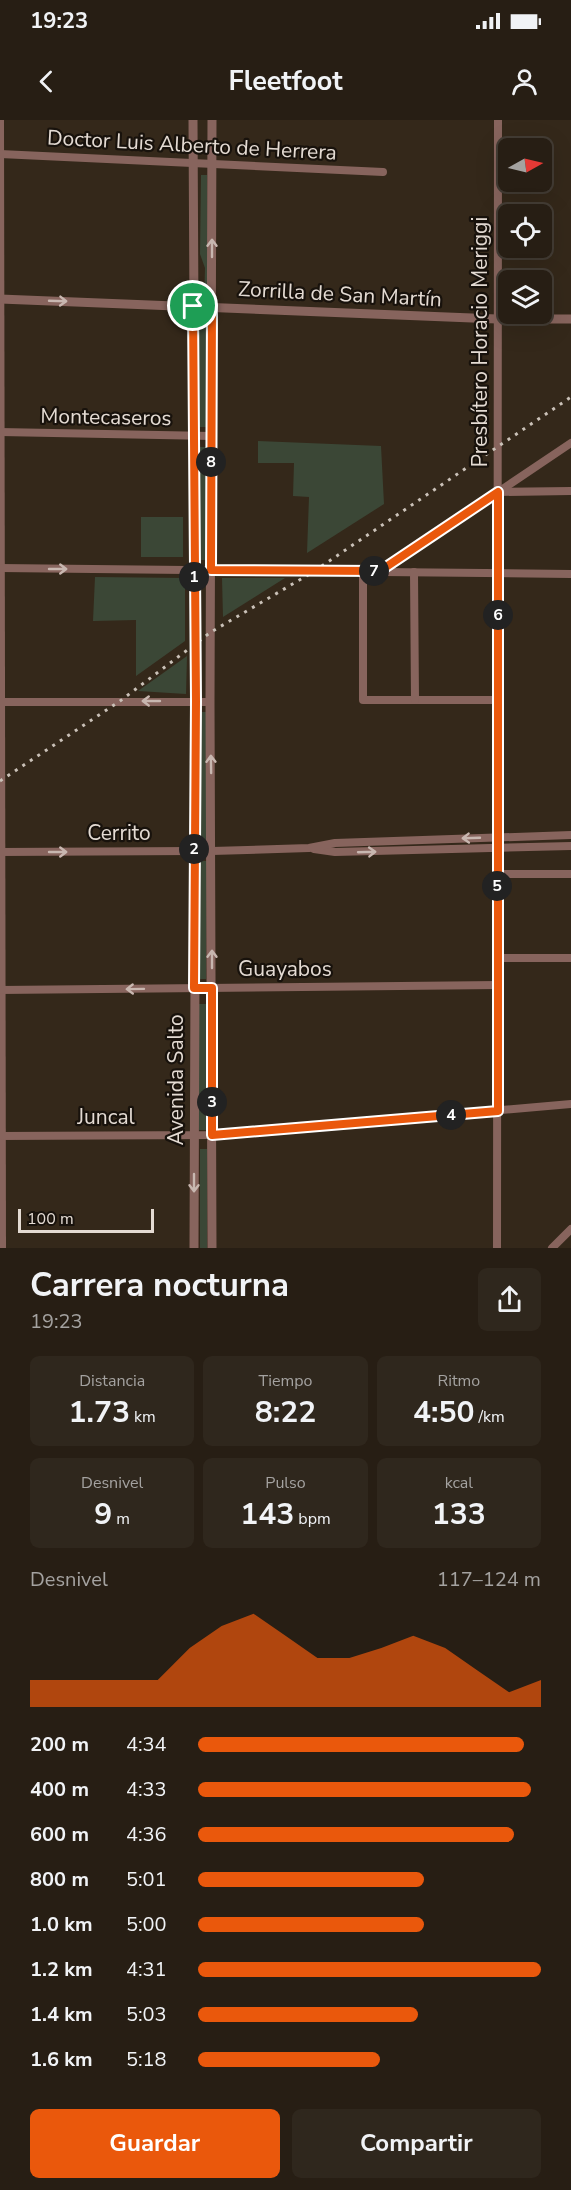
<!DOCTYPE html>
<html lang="es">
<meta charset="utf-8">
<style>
:root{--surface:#271e14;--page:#2f271d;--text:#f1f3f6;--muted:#a4a2a0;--line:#433c34;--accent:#ea580c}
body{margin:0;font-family:"Nunito Sans",sans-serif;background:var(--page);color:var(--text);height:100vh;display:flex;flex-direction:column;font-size:22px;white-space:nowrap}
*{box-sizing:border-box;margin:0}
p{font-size:20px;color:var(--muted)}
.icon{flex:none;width:33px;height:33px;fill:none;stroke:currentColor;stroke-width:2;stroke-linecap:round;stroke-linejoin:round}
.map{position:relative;height:1128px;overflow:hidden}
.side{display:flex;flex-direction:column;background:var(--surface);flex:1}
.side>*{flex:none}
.needle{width:39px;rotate:82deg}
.tools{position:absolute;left:498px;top:18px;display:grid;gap:12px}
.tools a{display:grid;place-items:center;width:54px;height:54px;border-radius:9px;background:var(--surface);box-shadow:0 6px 24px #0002,0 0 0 2px var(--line);font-size:30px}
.scale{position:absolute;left:18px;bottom:15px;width:136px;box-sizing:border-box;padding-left:6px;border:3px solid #e4dbd3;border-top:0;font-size:16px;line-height:21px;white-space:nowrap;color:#e4dbd3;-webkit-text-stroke:4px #18120c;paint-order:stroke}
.pin{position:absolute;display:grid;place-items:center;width:51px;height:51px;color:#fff;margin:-26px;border:3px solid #fff;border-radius:50%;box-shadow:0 2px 6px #0007}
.km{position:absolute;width:30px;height:30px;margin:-15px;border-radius:50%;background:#222;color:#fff;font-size:16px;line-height:30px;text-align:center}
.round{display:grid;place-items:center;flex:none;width:63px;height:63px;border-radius:9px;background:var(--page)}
.summary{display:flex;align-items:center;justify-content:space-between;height:102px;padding:0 30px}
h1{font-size:33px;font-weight:700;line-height:45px}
.metrics{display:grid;grid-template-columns:repeat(3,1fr);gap:9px;height:102px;padding:6px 30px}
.metrics div{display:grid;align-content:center;border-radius:9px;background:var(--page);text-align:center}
.metrics b{font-size:30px;font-weight:700}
.metrics small{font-size:16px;font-weight:400}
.metrics p{font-size:16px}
.chart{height:168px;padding:12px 30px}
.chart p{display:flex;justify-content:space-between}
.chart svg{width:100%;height:108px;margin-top:6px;fill:var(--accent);opacity:.7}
.button{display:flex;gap:12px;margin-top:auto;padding:12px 30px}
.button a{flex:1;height:69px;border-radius:9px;background:var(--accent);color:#fff;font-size:24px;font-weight:700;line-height:69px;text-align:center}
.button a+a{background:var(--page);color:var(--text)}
ul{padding:0 30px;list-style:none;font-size:20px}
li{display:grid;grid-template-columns:96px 72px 1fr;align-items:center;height:45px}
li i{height:15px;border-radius:8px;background:var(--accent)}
.status{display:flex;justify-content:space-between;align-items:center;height:42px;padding:0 30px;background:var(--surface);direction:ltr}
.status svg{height:16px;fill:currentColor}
header{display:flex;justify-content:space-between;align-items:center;height:78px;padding:0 30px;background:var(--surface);font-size:27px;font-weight:700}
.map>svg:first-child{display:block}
.green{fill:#3b4736}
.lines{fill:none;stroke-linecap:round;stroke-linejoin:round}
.minor{stroke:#87645d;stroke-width:8}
.tertiary{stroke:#87645d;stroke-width:9}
.rail{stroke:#cac1b8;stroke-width:3;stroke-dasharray:3 6;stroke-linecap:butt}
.oneway{stroke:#c8b7b0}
.route-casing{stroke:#fff;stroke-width:12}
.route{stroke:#ea580c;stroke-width:8}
.labels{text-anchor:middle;stroke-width:4.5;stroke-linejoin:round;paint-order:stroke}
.street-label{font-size:21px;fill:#e4dbd3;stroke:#18120c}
</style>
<div class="status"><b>19:23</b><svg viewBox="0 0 49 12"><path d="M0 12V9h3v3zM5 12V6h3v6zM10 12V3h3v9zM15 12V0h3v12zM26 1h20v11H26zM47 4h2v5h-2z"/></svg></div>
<header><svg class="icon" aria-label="back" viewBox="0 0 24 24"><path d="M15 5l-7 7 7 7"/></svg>Fleetfoot<svg class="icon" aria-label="person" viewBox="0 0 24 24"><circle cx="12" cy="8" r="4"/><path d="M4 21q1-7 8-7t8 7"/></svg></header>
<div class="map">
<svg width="571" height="1128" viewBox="0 0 571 1128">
<rect width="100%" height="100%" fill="#34281a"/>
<g class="green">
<polygon points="201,55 207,55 208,183 204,183 205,148 200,134"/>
<polygon points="197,192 208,192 207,307 198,307"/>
<polygon points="258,321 381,326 384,384 307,433 309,377 293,376 294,343 258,343"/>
<rect x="200" y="327" width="7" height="113"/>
<rect x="141" y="397" width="42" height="40"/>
<polygon points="95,457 185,458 185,521 136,556 136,500 93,501"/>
<polygon points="222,458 285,458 223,497"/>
<polygon points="187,536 186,574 138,571"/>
<polygon points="200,592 206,592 208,722 201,722"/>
<polygon points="201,741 207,741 206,859 199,859"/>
<rect x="199" y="884" width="8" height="126"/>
<rect x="200" y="1029" width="7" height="99"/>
</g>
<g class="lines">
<g class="minor">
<polyline points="0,0 2,1128"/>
<polyline points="0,34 383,52"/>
<polyline points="0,312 212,316"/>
<polyline points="499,372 571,371"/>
<polyline points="0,448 571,454"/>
<polyline points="363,451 363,580 498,580"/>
<polyline points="381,451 571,323"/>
<polyline points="414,452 415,580"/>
<polyline points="0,582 210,582"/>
<polyline points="314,729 335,732 571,726"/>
<polyline points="212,731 309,728 335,723 571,715"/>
<polyline points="0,732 194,731"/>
<polyline points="497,754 571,754"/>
<polyline points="498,838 571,838"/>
<polyline points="0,870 498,865"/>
<polyline points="0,1016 212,1015 571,984"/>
<polyline points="497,1128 498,0"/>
<polyline points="552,1128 571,1109"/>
</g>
<g class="tertiary">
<polyline points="193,0 196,581 194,1128"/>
<polyline points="0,179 497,199 571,199"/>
<polyline points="212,1128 210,582 212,0"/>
</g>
<polyline class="rail" points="0,661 120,581 211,512 313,452 571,277"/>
</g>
<defs><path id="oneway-shaft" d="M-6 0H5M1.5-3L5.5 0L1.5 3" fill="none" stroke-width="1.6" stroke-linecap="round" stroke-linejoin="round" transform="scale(1.5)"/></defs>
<g class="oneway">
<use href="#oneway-shaft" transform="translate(212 128) rotate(-90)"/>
<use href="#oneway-shaft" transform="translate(58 181) rotate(2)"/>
<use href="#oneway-shaft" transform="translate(58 449)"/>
<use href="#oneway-shaft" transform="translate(151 581) rotate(-180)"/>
<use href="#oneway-shaft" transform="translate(211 644) rotate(-91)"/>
<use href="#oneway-shaft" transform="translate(471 718) rotate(178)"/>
<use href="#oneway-shaft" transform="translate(58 732)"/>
<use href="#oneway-shaft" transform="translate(367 732) rotate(-2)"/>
<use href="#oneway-shaft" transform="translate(212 839) rotate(-90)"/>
<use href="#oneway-shaft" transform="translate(135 869) rotate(179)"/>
<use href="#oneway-shaft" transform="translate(194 1063) rotate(90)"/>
</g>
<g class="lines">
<g class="route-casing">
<polygon id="route" points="193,186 212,186 211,450 380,451 498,372 498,991 212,1015 212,868 194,868 196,581"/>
</g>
<use href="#route" class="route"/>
</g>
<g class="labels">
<g class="street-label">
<text transform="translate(192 25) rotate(3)" y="7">Doctor Luis Alberto de Herrera</text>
<text transform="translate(340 174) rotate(3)" y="7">Zorrilla de San Martín</text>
<text transform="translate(480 222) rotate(-90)" y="7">Presbítero Horacio Meriggi</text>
<text transform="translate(106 297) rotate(1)" y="7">Montecaseros</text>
<text x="119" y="720">Cerrito</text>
<text x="285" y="856">Guayabos</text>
<text transform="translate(176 960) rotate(-90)" y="7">Avenida Salto</text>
<text x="106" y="1004">Juncal</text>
</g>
</g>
</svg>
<div class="tools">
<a><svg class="needle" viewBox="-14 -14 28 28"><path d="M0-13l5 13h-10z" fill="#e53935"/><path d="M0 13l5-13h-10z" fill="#a4a2a0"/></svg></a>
<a><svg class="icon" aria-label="locate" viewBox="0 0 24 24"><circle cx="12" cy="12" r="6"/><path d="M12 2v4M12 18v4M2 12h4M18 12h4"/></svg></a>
<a><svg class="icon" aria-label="layers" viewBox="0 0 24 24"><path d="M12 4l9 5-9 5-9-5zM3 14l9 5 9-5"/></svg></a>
</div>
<div class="scale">100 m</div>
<div class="pin" style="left:193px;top:186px;background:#1e9e55"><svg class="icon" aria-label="arrive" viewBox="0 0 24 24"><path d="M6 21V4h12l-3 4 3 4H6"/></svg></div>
<b class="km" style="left:194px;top:457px">1</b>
<b class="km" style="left:194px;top:729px">2</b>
<b class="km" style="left:212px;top:982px">3</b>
<b class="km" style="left:451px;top:995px">4</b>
<b class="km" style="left:497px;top:766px">5</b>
<b class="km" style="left:498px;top:495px">6</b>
<b class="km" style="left:374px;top:451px">7</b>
<b class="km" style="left:211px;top:342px">8</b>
</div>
<section class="side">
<div class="summary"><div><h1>Carrera nocturna</h1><p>19:23</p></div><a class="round"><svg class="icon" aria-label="share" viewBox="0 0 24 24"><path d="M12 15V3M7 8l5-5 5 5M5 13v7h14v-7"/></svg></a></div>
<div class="metrics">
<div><p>Distancia</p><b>1.73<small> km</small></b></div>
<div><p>Tiempo</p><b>8:22</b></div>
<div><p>Ritmo</p><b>4:50<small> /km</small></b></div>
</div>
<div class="metrics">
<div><p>Desnivel</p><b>9<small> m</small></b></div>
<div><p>Pulso</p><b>143<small> bpm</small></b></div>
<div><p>kcal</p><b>133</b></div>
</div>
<div class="chart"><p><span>Desnivel</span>117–124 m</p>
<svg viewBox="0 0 160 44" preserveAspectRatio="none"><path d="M0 44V33L10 33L20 33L30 33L40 33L50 20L60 11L70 6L80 15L90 24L100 24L110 20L120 15L130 20L140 29L150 38L160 33V44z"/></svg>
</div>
<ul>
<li><b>200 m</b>4:34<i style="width:95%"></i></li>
<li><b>400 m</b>4:33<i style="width:97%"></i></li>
<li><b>600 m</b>4:36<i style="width:92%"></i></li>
<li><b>800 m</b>5:01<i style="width:66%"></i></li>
<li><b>1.0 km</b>5:00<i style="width:66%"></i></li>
<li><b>1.2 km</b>4:31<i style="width:100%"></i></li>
<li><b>1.4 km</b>5:03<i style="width:64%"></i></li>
<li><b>1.6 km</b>5:18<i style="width:53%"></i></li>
</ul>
<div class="button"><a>Guardar</a><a>Compartir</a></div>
</section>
